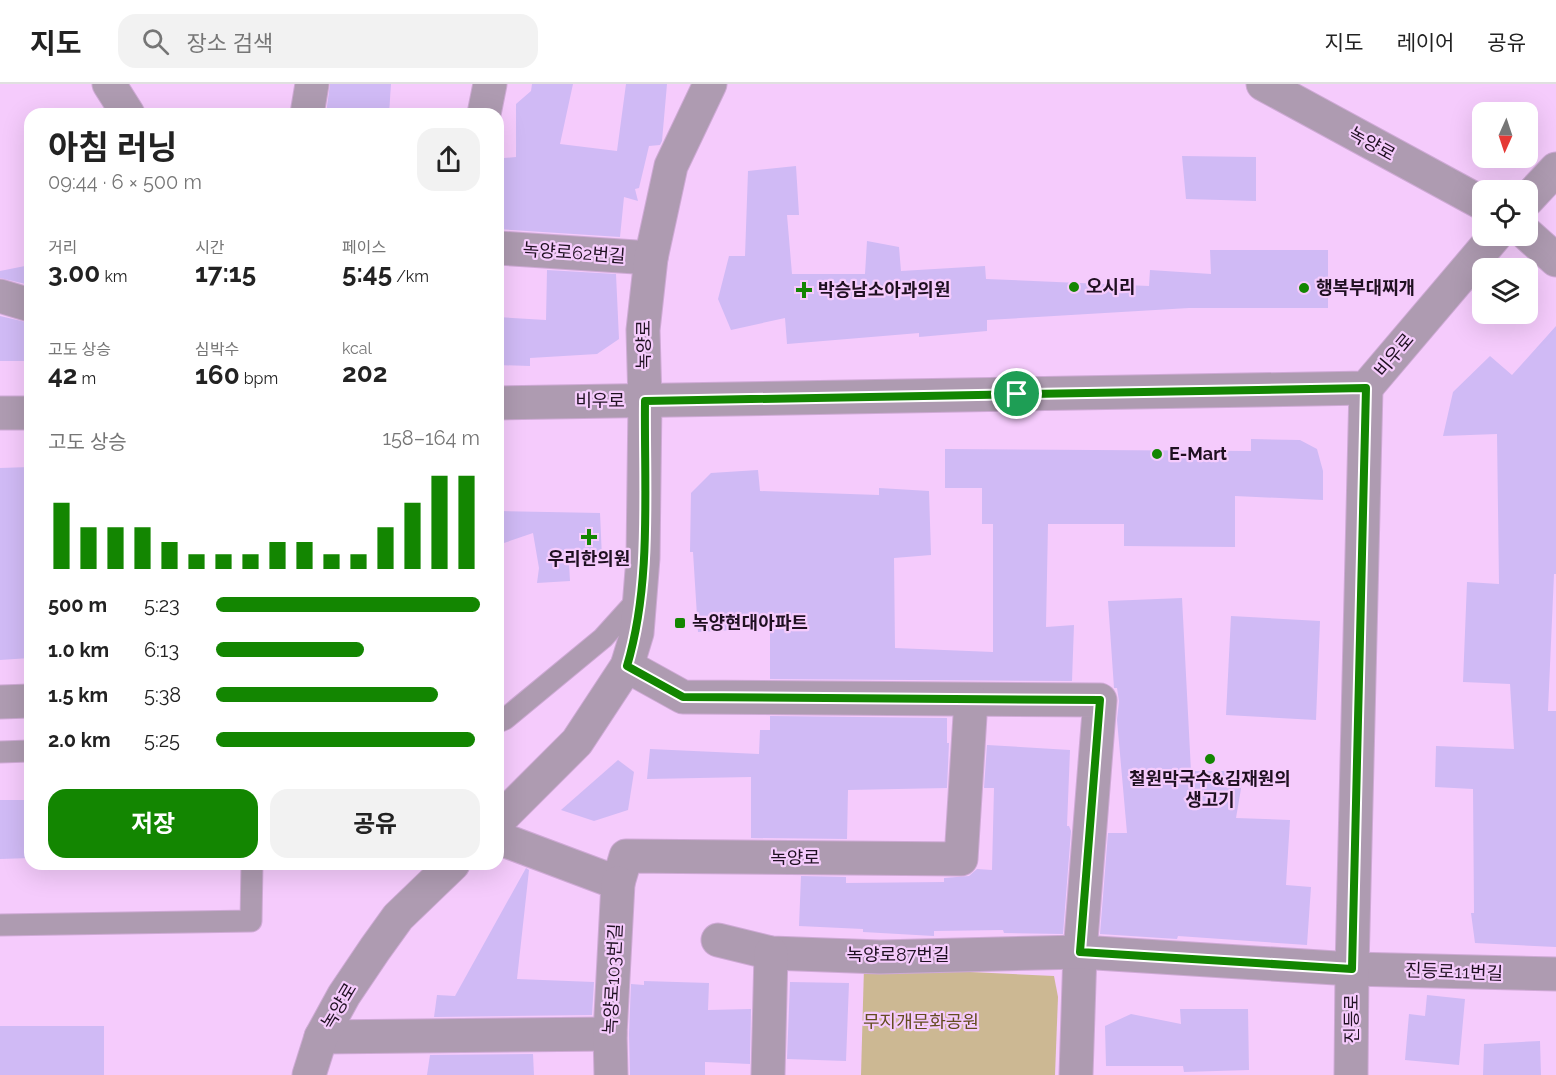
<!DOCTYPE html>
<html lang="ko">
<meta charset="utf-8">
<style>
:root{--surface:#fff;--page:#f2f2f2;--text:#222;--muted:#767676;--line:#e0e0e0;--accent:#138601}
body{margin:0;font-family:Raleway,"Noto Sans KR",sans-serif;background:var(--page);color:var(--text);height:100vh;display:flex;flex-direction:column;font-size:22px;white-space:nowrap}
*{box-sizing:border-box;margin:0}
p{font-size:20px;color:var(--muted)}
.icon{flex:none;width:33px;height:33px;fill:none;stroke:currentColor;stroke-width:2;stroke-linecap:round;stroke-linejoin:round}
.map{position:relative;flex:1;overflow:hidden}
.sheet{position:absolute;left:24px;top:24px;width:480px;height:762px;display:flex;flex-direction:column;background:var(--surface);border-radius:18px;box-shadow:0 6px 24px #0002}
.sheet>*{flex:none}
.needle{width:39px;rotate:183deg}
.fabs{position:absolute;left:1472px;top:18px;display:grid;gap:12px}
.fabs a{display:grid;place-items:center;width:66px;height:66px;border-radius:12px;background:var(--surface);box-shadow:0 6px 24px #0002;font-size:30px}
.pin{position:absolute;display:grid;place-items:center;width:51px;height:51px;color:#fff;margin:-26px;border:3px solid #fff;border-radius:50%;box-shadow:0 2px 6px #0007}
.round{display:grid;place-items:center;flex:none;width:63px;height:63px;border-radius:18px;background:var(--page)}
.head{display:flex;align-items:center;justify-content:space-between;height:102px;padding:0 24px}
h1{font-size:33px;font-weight:700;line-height:45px}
.stats{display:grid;grid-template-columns:repeat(3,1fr);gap:9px;height:102px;padding:6px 24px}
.stats div{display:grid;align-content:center}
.stats b{font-size:26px;font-weight:700}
.stats small{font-size:16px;font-weight:400}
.stats p{font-size:16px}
.chart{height:168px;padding:12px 24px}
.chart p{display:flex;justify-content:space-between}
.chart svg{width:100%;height:108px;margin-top:6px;stroke:var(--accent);stroke-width:6}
.primary-button{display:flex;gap:12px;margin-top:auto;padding:12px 24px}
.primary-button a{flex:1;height:69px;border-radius:18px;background:var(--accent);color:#fff;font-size:24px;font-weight:700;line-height:69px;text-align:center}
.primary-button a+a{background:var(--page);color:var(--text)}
ul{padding:0 24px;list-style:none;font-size:20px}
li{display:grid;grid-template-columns:96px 72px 1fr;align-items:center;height:45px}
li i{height:15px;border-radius:8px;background:var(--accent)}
header{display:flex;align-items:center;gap:36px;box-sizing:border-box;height:84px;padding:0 30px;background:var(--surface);border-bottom:2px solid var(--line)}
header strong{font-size:28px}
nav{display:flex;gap:33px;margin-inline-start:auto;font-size:21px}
.search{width:420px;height:54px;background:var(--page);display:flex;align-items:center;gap:15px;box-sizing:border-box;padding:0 21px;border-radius:18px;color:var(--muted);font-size:22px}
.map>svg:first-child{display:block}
.green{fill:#ccb893}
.building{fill:#d0baf5}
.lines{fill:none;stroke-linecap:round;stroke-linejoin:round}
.lane-casing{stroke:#cea9d5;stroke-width:23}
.street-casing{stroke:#cea9d5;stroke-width:35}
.lane{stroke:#ae9bb1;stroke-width:21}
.street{stroke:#ae9bb1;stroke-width:33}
.route-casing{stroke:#fff;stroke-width:12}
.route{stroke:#138601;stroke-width:8}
.poi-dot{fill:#138601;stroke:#f5cbfc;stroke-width:2}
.labels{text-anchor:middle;stroke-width:4.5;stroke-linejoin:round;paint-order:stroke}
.street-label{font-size:18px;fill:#1f1021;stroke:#f5cbfc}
.poi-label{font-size:18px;font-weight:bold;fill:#1f1021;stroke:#f5cbfc;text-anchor:start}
.park-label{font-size:18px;fill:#644d20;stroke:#f5cbfc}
</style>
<header>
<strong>지도</strong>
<div class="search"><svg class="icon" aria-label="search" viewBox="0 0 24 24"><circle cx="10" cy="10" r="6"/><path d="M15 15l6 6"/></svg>장소 검색</div>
<nav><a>지도</a><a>레이어</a><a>공유</a></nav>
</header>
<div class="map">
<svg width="1556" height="991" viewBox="0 0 1556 991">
<rect width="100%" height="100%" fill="#f5cbfc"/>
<polygon class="green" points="864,883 1054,892 1058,913 1055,991 861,991"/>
<g class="building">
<polygon points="330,0 391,0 389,30 326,30"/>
<polygon points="532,0 573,0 560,60 617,67 626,0 667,0 662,57 660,61 649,62 639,104 635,105 638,117 624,113 620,153 498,145 498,97 504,74 516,73 516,20 531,7"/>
<polygon points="1182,72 1256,73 1256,117 1186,115"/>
<polygon points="796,82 799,131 787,131 792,190 865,190 867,157 899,163 901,187 985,182 986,195 1149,202 1150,186 1211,190 1210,166 1328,166 1328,224 1189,224 987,236 987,247 919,253 919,249 787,260 785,234 731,246 718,215 729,172 745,172 748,87"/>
<polygon points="30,181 30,201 0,194 0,187"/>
<polygon points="547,186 616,190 619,255 597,270 530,274 530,282 498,281 498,233 546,236"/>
<polygon points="0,232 30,239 30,277 0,277"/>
<polygon points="1556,242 1556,490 1554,490 1548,627 1556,627 1556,863 1475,859 1471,829 1474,829 1473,705 1435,703 1436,662 1514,665 1510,600 1463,598 1467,498 1499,500 1497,350 1443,352 1453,308 1490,272 1512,291"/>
<polygon points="1251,355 1300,356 1317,365 1323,387 1323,416 1235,412 1235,463 1124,462 1124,440 1048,440 1046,543 1074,541 1072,597 770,595 770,544 698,548 693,468 690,468 691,409 711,389 758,386 760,407 879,411 879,404 929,407 931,471 894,474 895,564 993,568 993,440 982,440 982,404 945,404 945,365 1251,367"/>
<polygon points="30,383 30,574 0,576 0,384"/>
<polygon points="498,427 600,429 602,474 569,479 570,497 537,499 539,484 533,449 498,461"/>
<polygon points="1182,514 1191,687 1244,687 1236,734 1290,736 1286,801 1311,803 1307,861 1178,852 1177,855 1100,850 1108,749 1127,749 1117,636 1119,617 1117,604 1114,604 1108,517"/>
<polygon points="1231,532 1320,537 1316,636 1226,631"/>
<polygon points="770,632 947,634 947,659 949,659 947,704 848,706 847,755 751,754 751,693 647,695 650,665 759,670 760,646 770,646"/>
<polygon points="987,661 1070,666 1067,742 1069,742 1071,747 1063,850 1004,849 1003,846 934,847 934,852 863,848 863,845 799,842 801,792 846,793 846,799 944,798 944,794 969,792 977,785 992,786 994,704 984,704"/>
<polygon points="618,676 634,688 628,726 594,737 561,726"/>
<polygon points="0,716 30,716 30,774 0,775"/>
<polygon points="526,784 529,786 517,895 594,898 592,931 434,933 437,911 455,912"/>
<polygon points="644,897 709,899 708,926 751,925 750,980 705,978 705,991 630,991 629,950 631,900 644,901"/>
<polygon points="790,898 849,899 846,977 787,975"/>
<polygon points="1427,911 1465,915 1459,981 1405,976 1409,930 1425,932"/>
<polygon points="1180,925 1248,925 1249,986 1184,988 1183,982 1106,982 1105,942 1131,930 1181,940"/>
<rect x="0" y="942" width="104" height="49"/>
<polygon points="1540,957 1541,991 1483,991 1484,960"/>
<polygon points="533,970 534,991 427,991 430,971"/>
</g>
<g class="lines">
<g class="lane-casing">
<g id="lane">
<polyline points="498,638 505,635 603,554 640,513"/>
<polyline points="0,668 30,667"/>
<polyline points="0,841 251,837 252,780"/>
</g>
</g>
<g class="street-casing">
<g id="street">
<polyline points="109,0 128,30"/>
<polyline points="1263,0 1482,119"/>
<polyline points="307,30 312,0"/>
<polyline points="484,30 490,0"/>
<polyline points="1527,116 1556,85"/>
<polyline points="1527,150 1556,176"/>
<polyline points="498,164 651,174"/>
<polyline points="0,212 30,221"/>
<polyline points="498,319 1366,304 1495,152"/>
<polyline points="0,329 30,329"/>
<polyline points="627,582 683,613 1100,616 1080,868 1076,991"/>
<polyline points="0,618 30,617"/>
<polyline points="498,737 577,658 627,582 637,549 643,474 645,317 643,246 651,174 671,82 710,0"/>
<polyline points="498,754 618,799 626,772 961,775 971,616"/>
<polyline points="718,856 771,869 880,873 1080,868 1352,885 1556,890"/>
<polyline points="321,953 610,950"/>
<polyline points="309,991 321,953 344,911 375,865 398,833 453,780"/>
<polyline points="611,991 610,950 618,799"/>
<polyline points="768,991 771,869"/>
<polyline points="1351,991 1352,885 1366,304"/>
</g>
</g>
<use href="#lane" class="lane"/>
<use href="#street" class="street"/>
</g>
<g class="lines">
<g class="route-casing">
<path id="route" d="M1366 304 1352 885 1080 868 1100 616 683 613 627 582C652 498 644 405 645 317Z"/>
</g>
<use href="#route" class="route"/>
</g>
<g class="poi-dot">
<circle cx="1074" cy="203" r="6"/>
<circle cx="1304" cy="204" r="6"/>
<path d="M801 197h6v6h6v6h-6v6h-6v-6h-6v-6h6z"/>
<circle cx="1157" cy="370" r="6"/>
<path d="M586 444h6v6h6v6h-6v6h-6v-6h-6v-6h6z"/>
<rect x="674" y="533" width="12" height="12" rx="3"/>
<circle cx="1210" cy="675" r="6"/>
</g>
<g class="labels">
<g class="street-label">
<text transform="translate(1372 60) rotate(29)" y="6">녹양로</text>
<text transform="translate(574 169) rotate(4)" y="6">녹양로62번길</text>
<text transform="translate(644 261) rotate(-90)" y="6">녹양로</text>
<text transform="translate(1394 271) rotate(-50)" y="6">비우로</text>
<text x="600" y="323">비우로</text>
<text x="795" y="780">녹양로</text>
<text x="898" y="877">녹양로87번길</text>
<text transform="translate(1454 888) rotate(2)" y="6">진등로11번길</text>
<text transform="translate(613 895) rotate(-87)" y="6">녹양로103번길</text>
<text transform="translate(339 922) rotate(-59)" y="6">녹양로</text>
<text transform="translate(1352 935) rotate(-90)" y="6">진등로</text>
</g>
<g class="poi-label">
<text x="1086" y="209">오시리</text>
<text x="1316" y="210">행복부대찌개</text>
<text x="818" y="212">박승남소아과의원</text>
<text x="1169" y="376">E-Mart</text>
<text x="589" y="481" text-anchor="middle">우리한의원</text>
<text x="692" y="545">녹양현대아파트</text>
<text x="1210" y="701" text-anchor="middle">철원막국수&amp;김재원의<tspan x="1210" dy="21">생고기</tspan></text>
</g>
<g class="park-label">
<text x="921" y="944">무지개문화공원</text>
</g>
</g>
</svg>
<div class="fabs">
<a><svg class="needle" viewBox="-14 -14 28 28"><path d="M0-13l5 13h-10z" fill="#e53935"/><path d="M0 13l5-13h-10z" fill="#767676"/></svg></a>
<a><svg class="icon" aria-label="locate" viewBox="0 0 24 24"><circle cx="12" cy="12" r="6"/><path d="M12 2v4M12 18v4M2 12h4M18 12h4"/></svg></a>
<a><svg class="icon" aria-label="layers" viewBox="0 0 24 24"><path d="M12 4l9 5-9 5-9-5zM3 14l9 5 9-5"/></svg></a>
</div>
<div class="pin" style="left:1017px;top:310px;background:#1e9e55"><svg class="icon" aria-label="arrive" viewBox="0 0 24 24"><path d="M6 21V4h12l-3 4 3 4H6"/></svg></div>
<section class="sheet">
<div class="head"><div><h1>아침 러닝</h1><p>09:44 · 6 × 500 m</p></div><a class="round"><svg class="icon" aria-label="share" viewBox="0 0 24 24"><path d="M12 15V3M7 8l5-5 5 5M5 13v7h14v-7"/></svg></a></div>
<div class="stats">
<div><p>거리</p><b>3.00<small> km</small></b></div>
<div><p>시간</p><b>17:15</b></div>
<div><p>페이스</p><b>5:45<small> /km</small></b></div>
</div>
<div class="stats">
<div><p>고도 상승</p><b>42<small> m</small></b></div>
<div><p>심박수</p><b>160<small> bpm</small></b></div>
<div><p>kcal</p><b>202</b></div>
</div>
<div class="chart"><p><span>고도 상승</span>158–164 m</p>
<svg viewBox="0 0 160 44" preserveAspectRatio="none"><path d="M5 44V17M15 44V27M25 44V27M35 44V27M45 44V33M55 44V38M65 44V38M75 44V38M85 44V33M95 44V33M105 44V38M115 44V38M125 44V27M135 44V17M145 44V6M155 44V6"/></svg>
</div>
<ul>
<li><b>500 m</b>5:23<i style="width:100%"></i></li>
<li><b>1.0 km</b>6:13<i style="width:56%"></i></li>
<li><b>1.5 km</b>5:38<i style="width:84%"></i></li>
<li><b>2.0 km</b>5:25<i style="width:98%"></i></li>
</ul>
<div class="primary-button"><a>저장</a><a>공유</a></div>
</section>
</div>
